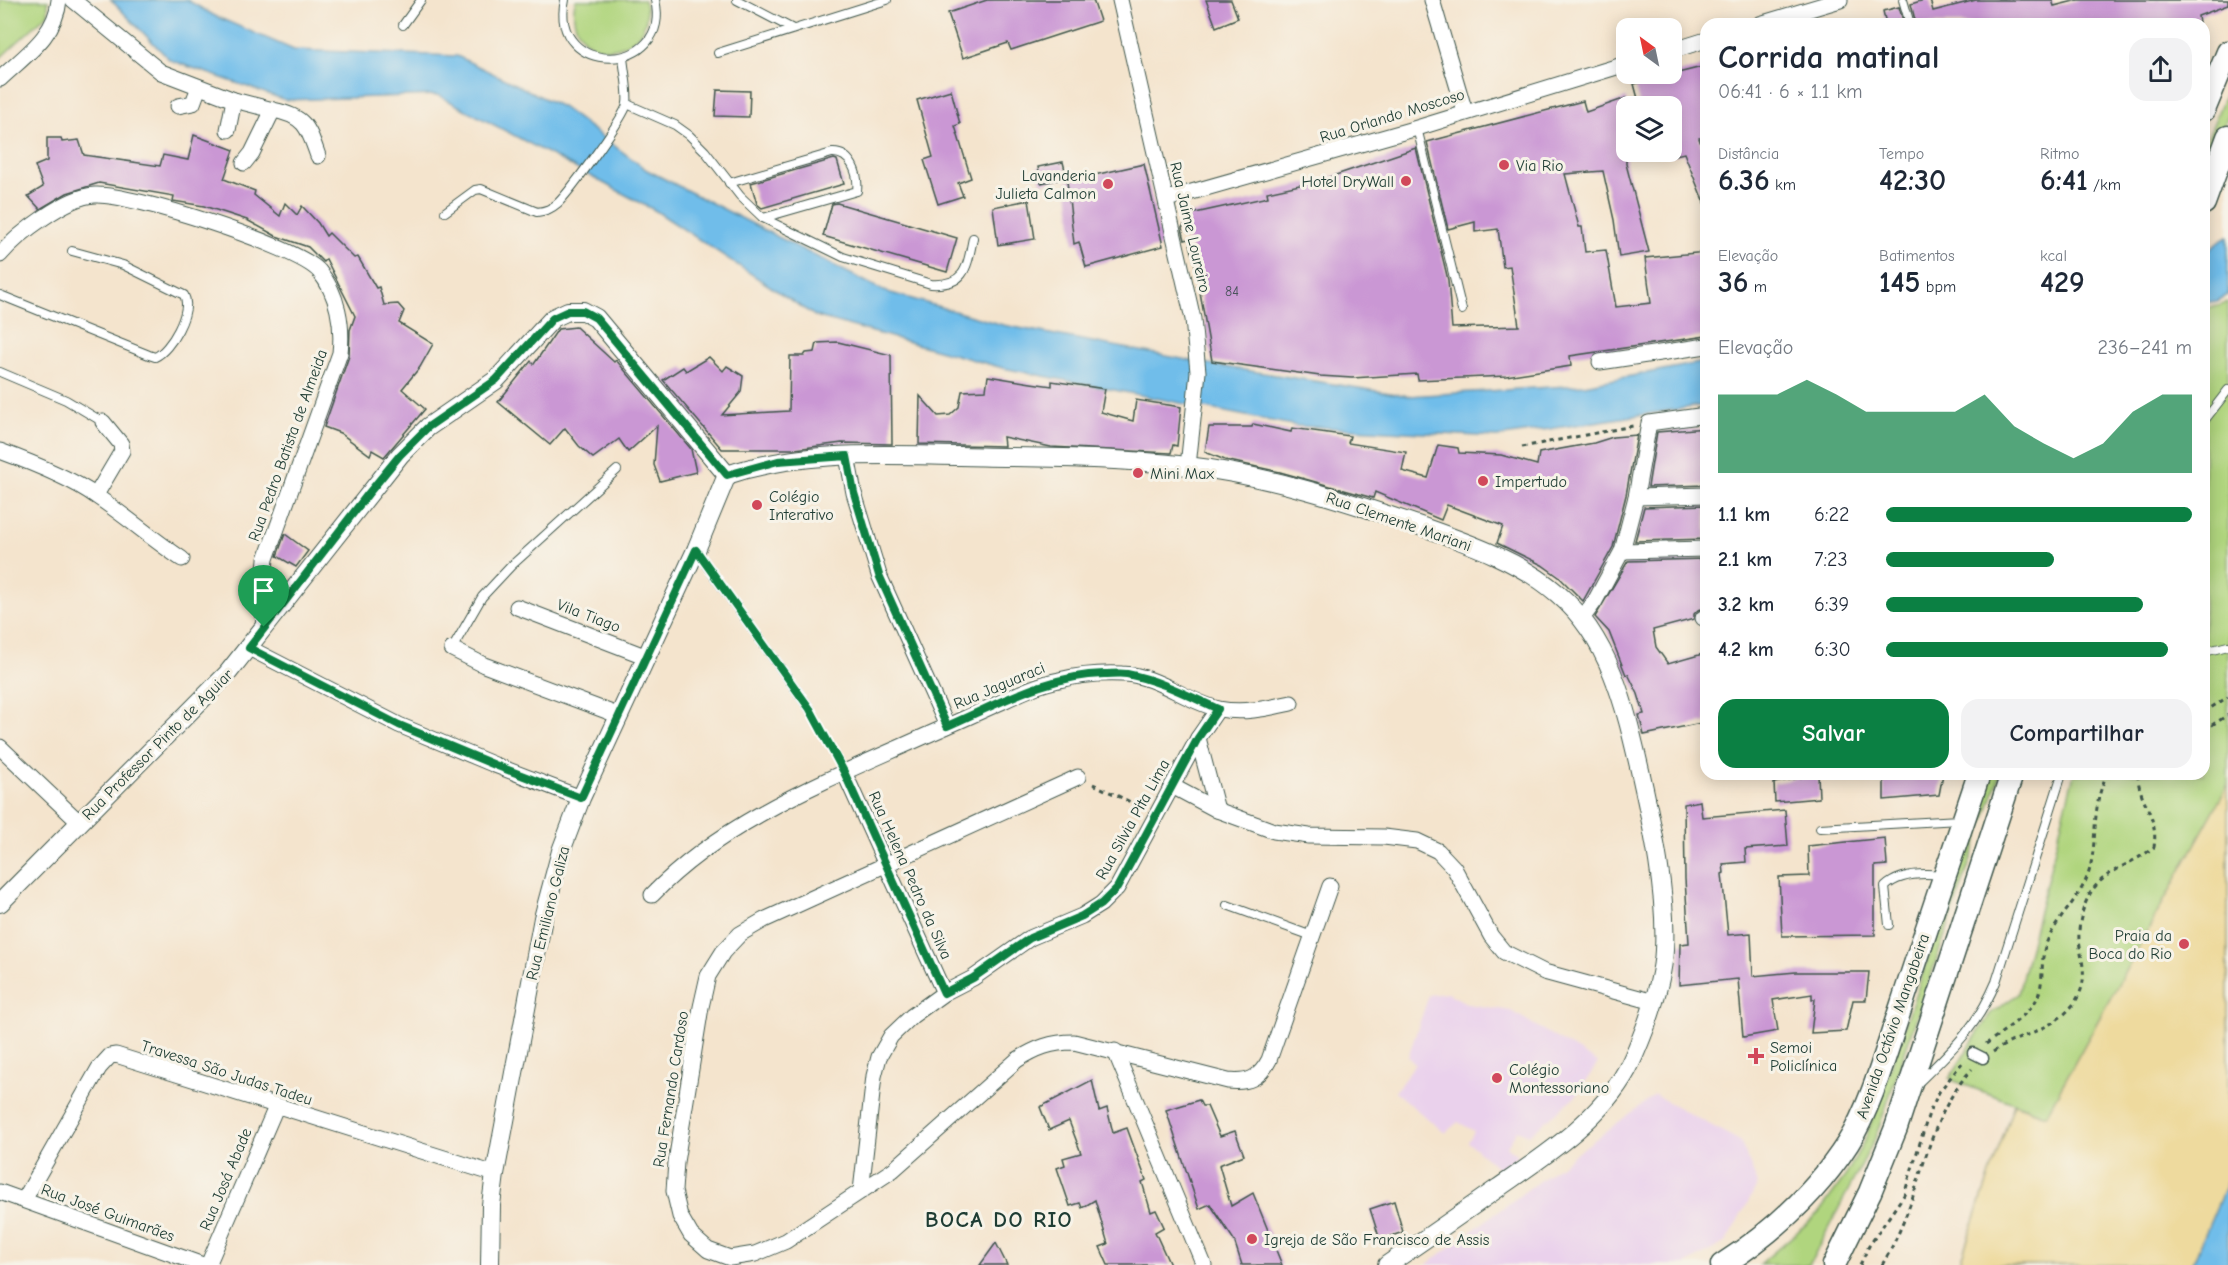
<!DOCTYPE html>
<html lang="pt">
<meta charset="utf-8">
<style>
:root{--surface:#fff;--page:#f2f2f3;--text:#1f2937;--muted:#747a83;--accent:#0b8043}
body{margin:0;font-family:"Comic Neue",sans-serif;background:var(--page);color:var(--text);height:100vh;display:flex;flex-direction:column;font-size:22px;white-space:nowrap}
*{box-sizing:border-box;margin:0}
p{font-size:20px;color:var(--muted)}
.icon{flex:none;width:33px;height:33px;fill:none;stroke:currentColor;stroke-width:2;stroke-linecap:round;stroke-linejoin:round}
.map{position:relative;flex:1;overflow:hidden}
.drawer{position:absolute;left:1700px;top:18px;width:510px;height:762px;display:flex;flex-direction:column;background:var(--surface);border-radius:18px;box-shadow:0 3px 15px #0003}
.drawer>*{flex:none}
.needle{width:39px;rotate:327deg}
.buttons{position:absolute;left:1616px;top:18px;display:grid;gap:12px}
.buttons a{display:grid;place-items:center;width:66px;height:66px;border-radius:12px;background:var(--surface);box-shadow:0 3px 15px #0003;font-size:30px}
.pin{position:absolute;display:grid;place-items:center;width:51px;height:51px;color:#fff;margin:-62px -26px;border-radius:50% 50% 50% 0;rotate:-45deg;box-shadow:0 0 6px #0007}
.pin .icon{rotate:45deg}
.round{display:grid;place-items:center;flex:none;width:63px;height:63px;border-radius:18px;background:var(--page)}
.summary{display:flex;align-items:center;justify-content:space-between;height:102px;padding:0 18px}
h1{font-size:33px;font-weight:800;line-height:45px}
.figures{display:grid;grid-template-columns:repeat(3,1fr);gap:9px;height:102px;padding:6px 18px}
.figures div{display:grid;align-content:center}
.figures b{font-size:30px;font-weight:800}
.figures small{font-size:16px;font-weight:400}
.figures p{font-size:16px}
.chart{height:168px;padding:12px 18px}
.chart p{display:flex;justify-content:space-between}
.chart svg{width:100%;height:108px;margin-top:6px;fill:var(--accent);opacity:.7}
.action{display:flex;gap:12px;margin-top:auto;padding:12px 18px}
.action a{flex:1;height:69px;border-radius:18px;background:var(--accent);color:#fff;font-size:24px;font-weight:800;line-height:69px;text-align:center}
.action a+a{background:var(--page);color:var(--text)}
ul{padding:0 18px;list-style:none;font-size:20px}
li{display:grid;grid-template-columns:96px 72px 1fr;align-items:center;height:45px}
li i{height:15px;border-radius:8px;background:var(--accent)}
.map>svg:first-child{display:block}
.built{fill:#ead1ec}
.green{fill:#b0d57e;stroke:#688959;stroke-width:1.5}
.sand{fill:#eeda9e;stroke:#868c69;stroke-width:1.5}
.water{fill:#70bdea;stroke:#487d8f;stroke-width:1.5}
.building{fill:#ca97d4}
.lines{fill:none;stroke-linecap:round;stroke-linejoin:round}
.service-casing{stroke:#3f564b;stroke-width:10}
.pedestrian-casing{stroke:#3f564b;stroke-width:13}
.minor-casing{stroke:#3f564b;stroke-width:17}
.tertiary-casing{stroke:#3f564b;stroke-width:20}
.primary-casing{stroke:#3f564b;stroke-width:25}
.path{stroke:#3f564b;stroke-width:3;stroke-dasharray:4.5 4.5;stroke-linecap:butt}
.service{stroke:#fff;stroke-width:8}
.pedestrian{stroke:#fff;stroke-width:10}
.minor{stroke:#fff;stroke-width:15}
.tertiary{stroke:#fff;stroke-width:18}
.primary{stroke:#fff;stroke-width:22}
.route-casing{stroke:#fff;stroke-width:12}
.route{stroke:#0b8043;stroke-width:8}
.poi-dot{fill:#d1495b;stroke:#f7f3e8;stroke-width:2}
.labels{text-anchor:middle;stroke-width:6;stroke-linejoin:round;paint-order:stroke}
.number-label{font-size:14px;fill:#4a545c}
.street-label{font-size:16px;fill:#1f3d34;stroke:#f7f3e8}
.poi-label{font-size:16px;fill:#1f3d34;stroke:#f7f3e8;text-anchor:start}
.district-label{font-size:22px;font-weight:bold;letter-spacing:1.5px;fill:#1f3d34;stroke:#f7f3e8}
</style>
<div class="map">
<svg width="2228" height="1265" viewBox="0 0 2228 1265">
<rect width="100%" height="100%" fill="#f7f3e8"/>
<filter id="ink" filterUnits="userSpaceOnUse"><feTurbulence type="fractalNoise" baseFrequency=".0167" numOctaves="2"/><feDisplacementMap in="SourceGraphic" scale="12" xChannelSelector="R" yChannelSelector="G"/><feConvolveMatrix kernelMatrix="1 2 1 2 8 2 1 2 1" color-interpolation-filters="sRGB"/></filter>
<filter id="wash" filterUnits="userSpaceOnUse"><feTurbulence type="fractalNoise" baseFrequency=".008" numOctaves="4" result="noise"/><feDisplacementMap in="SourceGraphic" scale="24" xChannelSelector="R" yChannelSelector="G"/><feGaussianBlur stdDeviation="1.35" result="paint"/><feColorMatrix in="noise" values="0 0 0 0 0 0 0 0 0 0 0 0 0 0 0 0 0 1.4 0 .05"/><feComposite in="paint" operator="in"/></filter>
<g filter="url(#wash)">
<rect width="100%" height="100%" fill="#f4e4cd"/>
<g class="built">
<polygon points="1448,993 1468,1004 1511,1011 1598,1063 1575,1097 1529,1135 1517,1130 1507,1146 1518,1156 1499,1169 1468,1142 1474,1131 1458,1122 1445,1133 1395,1092 1415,1064 1408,1057 1429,995"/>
<polygon points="1655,1095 1740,1141 1758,1184 1726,1242 1685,1265 1426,1265"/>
</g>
<g class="green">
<polygon points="0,0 48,0 48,14 0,58"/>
<path d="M576 0H644C661 47 588 70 575 23 573 15 573 7 576 0Z"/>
<polygon points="2228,87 2228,115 2204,183 2204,147"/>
<polygon points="2228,302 2228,785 2046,1115 1949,1079 1990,1014 2018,994 2074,774 2204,774 2204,309"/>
<polygon points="1992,774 2000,774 1875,1139 1809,1265 1759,1265 1818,1214 1846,1175 1866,1137"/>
</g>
<polygon class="sand" points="2228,785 2228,1180 2192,1265 1959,1265 2014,1104 2046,1115"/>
<g class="water">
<polygon points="111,0 187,0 215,16 294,50 457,56 562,107 647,170 884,291 1003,325 1219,366 1409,396 1584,385 1705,362 1705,405 1497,437 1297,426 1003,368 815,316 656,211 438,95 285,100 170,60"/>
<polygon points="2228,236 2228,295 2217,301 2204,303 2204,251 2209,250"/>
<polygon points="2228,1180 2228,1265 2192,1265"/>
</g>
<g id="blocks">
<g class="building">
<polygon points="987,0 1093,0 1100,21 1011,50 1008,43 963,58 948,13"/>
<polygon points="1206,0 1231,0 1238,18 1216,27"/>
<polygon points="1924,0 1930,0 1933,11 1976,0 2052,0 2054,6 2078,0 2228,0 2228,5 2198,16 2199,24 1916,24 1911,4"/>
<polygon points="1899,7 1904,24 1886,24 1883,11"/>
<polygon points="1706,66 1706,137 1699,138 1706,160 1705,205 1684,153 1671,156 1671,106 1640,106 1634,84"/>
<polygon points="717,90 750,91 749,117 715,116"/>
<polygon points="951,90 960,124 955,126 971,178 958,183 963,196 938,204 924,160 933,157 917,100"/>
<polygon points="1626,98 1626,164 1649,252 1619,257 1614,220 1603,171 1565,174 1579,227 1582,227 1585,252 1606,250 1616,307 1651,303 1645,258 1706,252 1706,336 1570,356 1571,366 1506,376 1418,380 1417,374 1352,378 1320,376 1212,361 1196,269 1189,239 1185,240 1182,228 1191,214 1268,197 1267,192 1318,181 1416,148 1448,280 1452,328 1519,326 1510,266 1503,267 1498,229 1475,232 1475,222 1448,229 1427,142 1583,101 1586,112"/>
<polygon points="194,135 234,150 224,179 255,191 254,195 280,216 285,203 297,215 302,206 318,223 326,236 329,233 354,258 358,257 376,288 379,287 384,305 398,304 404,311 399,323 433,344 420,367 402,389 425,409 384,457 372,450 370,455 340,433 324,427 349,356 350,330 355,316 326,259 323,262 308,247 276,236 247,220 204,206 173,201 174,196 99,183 67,193 40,209 28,196 43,187 35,166 47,161 47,138 61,138 62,142 79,140 84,155 160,166 163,155 188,160"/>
<polygon points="834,159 837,160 844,184 762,208 757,204 751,183"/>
<polygon points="1063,162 1067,178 1041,183 1038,167"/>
<polygon points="1144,164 1163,246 1086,267 1079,242 1074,244 1067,181"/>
<polygon points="1029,200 1035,239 998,245 993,207"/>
<polygon points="837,203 957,238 947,272 823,236 832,204"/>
<polygon points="576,327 614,362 616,360 691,449 696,472 660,481 654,465 657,426 628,452 619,439 593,458 579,446 565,428 550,445 498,402 531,361 534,364 558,329"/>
<polygon points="838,342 891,355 892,444 842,443 795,449 722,449 663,380 683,367 686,371 709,357 723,371 727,366 743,376 741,392 722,415 789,411 790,356 804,356 806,353 815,352 817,343"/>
<polygon points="988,376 1031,383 1052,386 1052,381 1105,389 1101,412 1133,421 1136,400 1181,407 1177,446 1173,445 1171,453 1051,447 1003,437 1004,446 919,444 920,396 938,416 950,415 959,407 962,391 986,390"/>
<polygon points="1253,424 1291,432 1292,428 1350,436 1348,443 1406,452 1402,471 1428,478 1438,445 1458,448 1459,453 1501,455 1537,465 1539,453 1594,443 1613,437 1637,435 1626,495 1613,547 1583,601 1559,577 1542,565 1497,543 1503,526 1447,505 1441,520 1375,492 1373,498 1280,472 1225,460 1205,452 1209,427 1252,427"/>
<polygon points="1706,428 1706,485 1648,487 1657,432"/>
<polygon points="1706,505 1706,539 1635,541 1644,507"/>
<polygon points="285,534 308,551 296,567 277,556"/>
<polygon points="1706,559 1706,608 1698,610 1694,614 1694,619 1653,630 1656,647 1668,664 1706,653 1706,722 1644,735 1639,715 1644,714 1638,694 1628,674 1626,675 1609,632 1595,617 1628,561"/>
<polygon points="1818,774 1819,798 1775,802 1774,783"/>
<polygon points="1884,774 1943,774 1939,795 1884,800"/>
<polygon points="1700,801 1702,817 1785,810 1788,846 1745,849 1746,862 1723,864 1724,873 1722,874 1728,935 1751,933 1753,976 1796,972 1869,972 1866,1000 1853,1000 1846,1031 1811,1033 1815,999 1812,999 1812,994 1773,1000 1778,1031 1743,1037 1738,979 1679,985 1680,944 1689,943 1685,879 1684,804"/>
<polygon points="1885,838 1887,865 1875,866 1875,935 1782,936 1779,877 1809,876 1808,846"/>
<polygon points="1092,1080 1099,1111 1107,1108 1113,1133 1127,1128 1146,1180 1142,1182 1151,1212 1156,1210 1164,1227 1155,1232 1170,1265 1108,1265 1100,1247 1108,1244 1095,1200 1082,1208 1080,1203 1070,1206 1057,1168 1065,1165 1063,1158 1081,1153 1069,1121 1049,1130 1040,1107"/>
<polygon points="1199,1100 1202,1106 1207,1106 1220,1136 1235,1131 1244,1155 1219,1165 1231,1206 1253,1193 1282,1265 1242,1265 1234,1240 1210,1204 1199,1209 1166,1110"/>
<polygon points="1394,1201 1403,1232 1380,1240 1370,1209"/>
<polygon points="996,1243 1007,1265 980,1265"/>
</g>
</g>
</g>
<g filter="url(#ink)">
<use href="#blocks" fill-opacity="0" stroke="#3f564b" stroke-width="1.5"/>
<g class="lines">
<g class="service-casing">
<g id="service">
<path d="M565 0C548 78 673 76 655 0"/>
<polyline points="737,0 793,29"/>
<polyline points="1903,0 1910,24"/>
<polyline points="403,25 421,0"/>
<polyline points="718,53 887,0"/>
<path d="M627 104 675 125 689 135 705 151 740 196 763 218 843 257 931 284C966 286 967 267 973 238"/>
<polyline points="1417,128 1462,310"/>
<path d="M729 183 832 153C851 152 859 174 857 191L763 218"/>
<path d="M445 212 475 190 481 189 537 212C546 211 551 209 558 203 570 191 624 118 627 104 629 92 624 70 623 57"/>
<path d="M0 295 149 355 155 357C170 351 193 311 184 295L123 265 72 251"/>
<polyline points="0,372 66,400 103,422"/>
<polyline points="2204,421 2228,390"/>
<polyline points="697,552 810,709"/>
<polyline points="452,649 482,597 511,566 617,470"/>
<polyline points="2204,652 2228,646"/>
<polyline points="1820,828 1959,820"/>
<polyline points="1227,905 1312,936"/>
<path d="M1889 925 1885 887C1899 874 1923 873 1941 875"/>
<path d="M1919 1082C1953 1049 1977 1027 1996 982L2062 774"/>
</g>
</g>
<g class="pedestrian-casing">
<polyline id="pedestrian" points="1973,1053 1983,1058"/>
</g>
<g class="minor-casing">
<g id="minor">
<polyline points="73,0 161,72 234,100 273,110 252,153 244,163"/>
<polyline points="1120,0 1193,319 1198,372 1188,466"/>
<polyline points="1432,0 1465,112"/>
<polyline points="1760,24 1840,0"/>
<polyline points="1671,51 1706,40"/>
<path d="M0 79C24 56 56 36 59 0"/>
<polyline points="178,106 193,103 199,87"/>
<path d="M273 110C305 116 308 127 318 156"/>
<polyline points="228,130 234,100"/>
<polyline points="1167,199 1417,128 1626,64"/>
<path d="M0 255C18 234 67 196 95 195 130 193 297 246 319 271 338 294 343 325 340 353L266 559 262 600 264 627"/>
<polyline points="1600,362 1706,346"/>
<path d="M0 451C30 462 71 478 96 496 126 516 152 539 182 559"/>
<polyline points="847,456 854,493 879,575 947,726"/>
<polyline points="96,495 122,451 121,444 103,422"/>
<polyline points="1636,497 1706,495"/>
<polyline points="1622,551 1706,549"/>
<polyline points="517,607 647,657"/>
<polyline points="1703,618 1706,618"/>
<polyline points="1581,620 1595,601 1622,551 1636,497 1649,423 1706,415"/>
<polyline points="249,648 399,725 495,765 581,798"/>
<polyline points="452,649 484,665 620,716"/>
<polyline points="1198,738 1217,810"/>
<polyline points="0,747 80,823"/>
<polyline points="844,772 944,993"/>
<path d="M1078 777 764 920 740 934 723 952 708 976 701 1007 676 1162 674 1191 680 1216 691 1235 708 1250 730 1258 755 1254 786 1241 893 1170 1017 1060C1036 1048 1051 1042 1074 1042L1228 1081C1248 1083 1259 1079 1269 1060L1330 886"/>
<polyline points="1172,786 1217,810 1274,831 1309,836 1384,837 1417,841 1438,851 1454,868 1491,936 1504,952 1544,972 1654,1002"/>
<path d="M652 895C725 819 830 779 925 736 950 725 975 714 999 703 1018 694 1038 684 1059 680 1079 675 1100 673 1122 674 1155 674 1187 702 1219 709 1244 714 1268 708 1291 703"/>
<polyline points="1115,1051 1204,1265"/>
<polyline points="861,1191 874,1076 879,1057 891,1036 912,1016 944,993 973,978 1030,938 1082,916 1101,904 1117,888 1198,738 1218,709"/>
<polyline points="0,1192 203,1265"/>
<polyline points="24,1200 99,1068 110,1056 116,1055 495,1174"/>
<polyline points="208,1265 276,1107"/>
</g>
</g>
<g class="tertiary-casing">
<g id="tertiary">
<path d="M727 475C802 450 882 455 960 456 1036 458 1112 457 1187 466 1268 475 1347 501 1423 527 1471 544 1520 561 1558 594 1611 639 1626 710 1641 775 1653 829 1667 894 1664 950 1663 974 1655 1000 1647 1023 1641 1039 1635 1055 1627 1070 1599 1121 1544 1156 1498 1188 1461 1214 1424 1240 1387 1265"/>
<polyline points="0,903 227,674 400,455 428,427 496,380 553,318 568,311 583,311 596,318 727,475"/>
<polyline points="490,1265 491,1205 495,1174 543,918 561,851 581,798 696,550 727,475"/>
</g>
</g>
<g class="primary-casing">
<g id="primary">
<polyline points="2204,110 2228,52"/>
<polyline points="2204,203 2228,137"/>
<path d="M1722 1265C1772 1233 1816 1193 1848 1143 1871 1107 1887 1048 1901 1007 1926 929 1953 852 1979 774"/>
<polyline points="1834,1265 1870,1192 1896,1128 2012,774"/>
</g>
</g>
<g class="path">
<polyline points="1522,447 1633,426"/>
<polyline points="2204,712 2228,697"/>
<polyline points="815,718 836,757"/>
<polyline points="2204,730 2228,715"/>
<polyline points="1093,784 1141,807"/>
<path d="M1986 1044C2002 1032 2024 1018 2035 1002 2046 984 2039 962 2046 944 2057 916 2083 897 2090 868 2098 834 2091 808 2107 774"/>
<path d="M1993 1052C2018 1035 2053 1030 2072 1006 2090 983 2082 965 2079 940 2078 924 2083 905 2091 892 2106 869 2134 864 2154 847 2159 814 2137 800 2138 774"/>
<polyline points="1860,1265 1869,1246 1904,1195 1929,1113 1939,1092 1962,1063"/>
<path d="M1882 1265C1894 1245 1903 1224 1911 1202 1927 1155 1937 1107 1972 1069"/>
</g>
<use href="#service" class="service"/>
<use href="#pedestrian" class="pedestrian"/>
<use href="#minor" class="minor"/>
<use href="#tertiary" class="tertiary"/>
<use href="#primary" class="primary"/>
</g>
</g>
<g class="lines" filter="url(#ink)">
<g class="route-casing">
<path id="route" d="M568 311H583L596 318 727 475 778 461 847 456 854 493 879 575 947 726C998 704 1048 675 1104 674 1112 674 1120 673 1127 674 1159 680 1189 696 1218 709L1198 738 1117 888 1101 904 1082 916 1030 938 973 978 944 993 844 772 810 709 696 550 581 798 495 765 399 725 249 648 368 494 400 455 428 427 496 380 553 318Z"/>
</g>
<use href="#route" class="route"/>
</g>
<g class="poi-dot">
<circle cx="1504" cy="165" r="6"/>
<circle cx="1406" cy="181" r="6"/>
<circle cx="1108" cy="184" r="6"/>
<circle cx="1138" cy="473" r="6"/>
<circle cx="1483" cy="481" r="6"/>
<circle cx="757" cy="505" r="6"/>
<circle cx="2184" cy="944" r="6"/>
<path d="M1753 1047h6v6h6v6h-6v6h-6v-6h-6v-6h6z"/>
<circle cx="1497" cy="1078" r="6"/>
<circle cx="1252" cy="1239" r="6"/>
</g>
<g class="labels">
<g class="number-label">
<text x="1232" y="296">84</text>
</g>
<g class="street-label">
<text transform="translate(1392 115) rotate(-17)" y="6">Rua Orlando Moscoso</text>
<text transform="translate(1191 227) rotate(77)" y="6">Rua Jaime Loureiro</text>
<text transform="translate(287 445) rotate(-70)" y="6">Rua Pedro Batista de Almeida</text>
<text transform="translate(1399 521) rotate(19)" y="6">Rua Clemente Mariani</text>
<text transform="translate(589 615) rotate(21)" y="6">Vila Tiago</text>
<text transform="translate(999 685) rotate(-23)" y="6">Rua Jaguaraci</text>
<text transform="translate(157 744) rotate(-45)" y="6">Rua Professor Pinto de Aguiar</text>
<text transform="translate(1132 819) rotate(-61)" y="6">Rua Silvia Pita Lima</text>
<text transform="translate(911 875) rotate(66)" y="6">Rua Helena Pedro da Silva</text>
<text transform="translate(547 913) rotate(-76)" y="6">Rua Emiliano Galiza</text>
<text transform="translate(1892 1026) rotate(-71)" y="6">Avenida Octávio Mangabeira</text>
<text transform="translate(227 1072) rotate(18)" y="6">Travessa São Judas Tadeu</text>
<text transform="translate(670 1089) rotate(-81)" y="6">Rua Fernando Cardoso</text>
<text transform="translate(225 1179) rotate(-67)" y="6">Rua Josá Abade</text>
<text transform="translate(108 1212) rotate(20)" y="6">Rua José Guimarães</text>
</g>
<g class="poi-label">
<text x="1516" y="171">Via Rio</text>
<text x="1096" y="181" text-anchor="end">Lavanderia<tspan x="1096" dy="18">Julieta Calmon</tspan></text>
<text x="1394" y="187" text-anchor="end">Hotel DryWall</text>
<text x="1150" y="479">Mini Max</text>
<text x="1495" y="487">Impertudo</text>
<text x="769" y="502">Colégio<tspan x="769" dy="18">Interativo</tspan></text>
<text x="2172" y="941" text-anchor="end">Praia da<tspan x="2172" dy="18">Boca do Rio</tspan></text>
<text x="1770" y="1053">Semoi<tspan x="1770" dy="18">Policlínica</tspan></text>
<text x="1509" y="1075">Colégio<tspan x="1509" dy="18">Montessoriano</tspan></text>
<text x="1264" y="1245">Igreja de São Francisco de Assis</text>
</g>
<g class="district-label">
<text x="999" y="1227">BOCA DO RIO</text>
</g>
</g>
</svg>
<div class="buttons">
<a><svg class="needle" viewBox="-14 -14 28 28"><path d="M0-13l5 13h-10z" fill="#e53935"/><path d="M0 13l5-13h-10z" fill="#747a83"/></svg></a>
<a><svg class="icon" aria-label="layers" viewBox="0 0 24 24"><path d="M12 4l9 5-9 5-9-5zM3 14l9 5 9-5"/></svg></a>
</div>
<div class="pin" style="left:264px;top:627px;background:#1e9e55"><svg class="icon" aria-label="arrive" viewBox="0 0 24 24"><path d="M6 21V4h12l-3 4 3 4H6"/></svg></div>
<section class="drawer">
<div class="summary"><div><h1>Corrida matinal</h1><p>06:41 · 6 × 1.1 km</p></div><a class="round"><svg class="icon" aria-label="share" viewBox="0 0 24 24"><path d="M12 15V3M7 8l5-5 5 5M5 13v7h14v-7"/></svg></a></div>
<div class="figures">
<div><p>Distância</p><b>6.36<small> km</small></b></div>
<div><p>Tempo</p><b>42:30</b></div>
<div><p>Ritmo</p><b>6:41<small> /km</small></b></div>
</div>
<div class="figures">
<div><p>Elevação</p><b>36<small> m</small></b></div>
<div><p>Batimentos</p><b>145<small> bpm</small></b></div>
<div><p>kcal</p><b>429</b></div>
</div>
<div class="chart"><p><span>Elevação</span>236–241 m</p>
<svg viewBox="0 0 160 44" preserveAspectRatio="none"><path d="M0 44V12L10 12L20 12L30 6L40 12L50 19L60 19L70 19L80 19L90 12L100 25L110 32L120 38L130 32L140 19L150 12L160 12V44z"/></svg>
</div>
<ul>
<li><b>1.1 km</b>6:22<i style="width:100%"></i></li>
<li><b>2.1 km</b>7:23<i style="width:55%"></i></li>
<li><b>3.2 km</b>6:39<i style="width:84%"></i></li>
<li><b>4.2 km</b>6:30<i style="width:92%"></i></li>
</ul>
<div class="action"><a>Salvar</a><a>Compartilhar</a></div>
</section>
</div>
